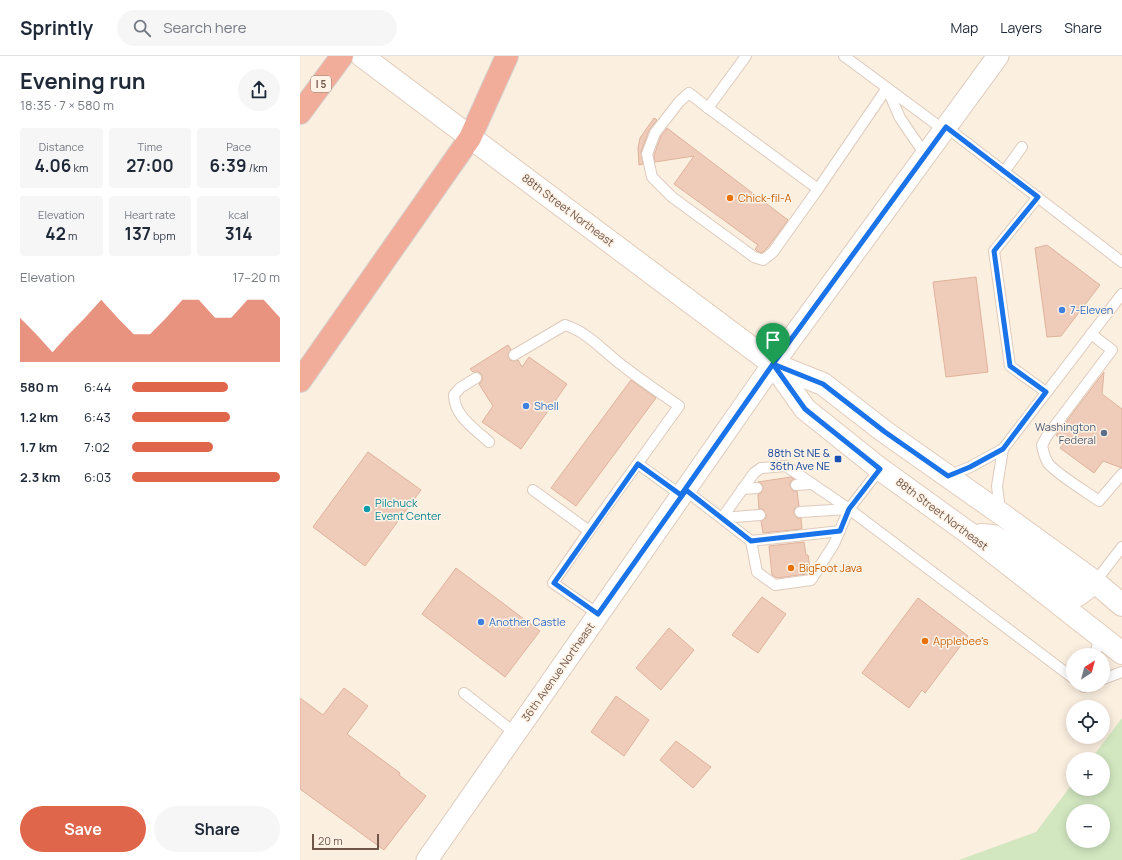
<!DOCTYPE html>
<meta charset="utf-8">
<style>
:root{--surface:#fff;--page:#f6f6f7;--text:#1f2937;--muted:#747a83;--line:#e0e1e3;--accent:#df654b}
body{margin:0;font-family:Manrope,sans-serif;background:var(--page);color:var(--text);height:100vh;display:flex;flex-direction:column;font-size:15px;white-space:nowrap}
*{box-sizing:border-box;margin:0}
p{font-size:13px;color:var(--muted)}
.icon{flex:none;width:22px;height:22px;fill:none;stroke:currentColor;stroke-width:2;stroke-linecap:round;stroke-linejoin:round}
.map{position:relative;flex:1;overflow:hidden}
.details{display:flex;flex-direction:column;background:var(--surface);width:300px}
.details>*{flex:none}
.needle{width:26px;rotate:36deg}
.tools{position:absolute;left:766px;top:592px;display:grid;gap:8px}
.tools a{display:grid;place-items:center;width:44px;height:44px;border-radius:50%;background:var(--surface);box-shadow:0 2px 10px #0003;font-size:20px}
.scale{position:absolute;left:12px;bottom:10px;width:67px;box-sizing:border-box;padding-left:4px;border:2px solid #705549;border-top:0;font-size:11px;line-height:14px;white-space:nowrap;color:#705549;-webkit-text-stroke:3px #fef3e6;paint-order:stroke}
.pin{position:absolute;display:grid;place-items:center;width:34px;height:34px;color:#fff;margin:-41px -17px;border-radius:50% 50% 50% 0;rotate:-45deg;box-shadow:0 0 4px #0007}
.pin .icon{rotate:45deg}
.round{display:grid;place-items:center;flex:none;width:42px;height:42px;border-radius:21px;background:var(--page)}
.summary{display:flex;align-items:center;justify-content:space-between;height:68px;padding:0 20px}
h1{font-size:22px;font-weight:700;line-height:30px}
.metrics{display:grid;grid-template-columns:repeat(3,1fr);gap:6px;height:68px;padding:4px 20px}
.metrics div{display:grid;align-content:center;border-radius:4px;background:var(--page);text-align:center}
.metrics b{font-size:17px;font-weight:700}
.metrics small{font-size:11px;font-weight:400}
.metrics p{font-size:11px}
.chart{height:112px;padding:8px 20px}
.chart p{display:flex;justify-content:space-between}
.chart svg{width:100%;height:72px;margin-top:4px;fill:var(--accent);opacity:.7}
.action{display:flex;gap:8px;margin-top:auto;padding:8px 20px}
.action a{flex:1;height:46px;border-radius:24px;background:var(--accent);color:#fff;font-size:16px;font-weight:700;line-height:46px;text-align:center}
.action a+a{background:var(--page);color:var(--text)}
ul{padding:0 20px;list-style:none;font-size:13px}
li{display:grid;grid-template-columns:64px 48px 1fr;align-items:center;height:30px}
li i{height:10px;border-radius:5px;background:var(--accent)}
header{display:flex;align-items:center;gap:24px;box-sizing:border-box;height:56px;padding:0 20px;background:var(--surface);border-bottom:1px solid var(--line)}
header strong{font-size:19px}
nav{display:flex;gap:22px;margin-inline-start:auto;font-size:14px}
.search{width:280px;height:36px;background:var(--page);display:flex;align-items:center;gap:10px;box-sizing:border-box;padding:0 14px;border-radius:22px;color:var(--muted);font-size:15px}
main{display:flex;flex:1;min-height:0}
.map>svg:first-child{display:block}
.green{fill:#d2e7c0;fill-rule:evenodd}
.building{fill:#efccba;stroke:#e0b29b}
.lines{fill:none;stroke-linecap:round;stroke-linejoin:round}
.lane-casing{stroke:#decbbd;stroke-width:12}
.street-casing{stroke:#decbbd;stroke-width:23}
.secondary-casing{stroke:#e3ccbb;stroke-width:24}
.highway-casing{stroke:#d7cfcc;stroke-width:24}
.lane{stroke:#fff;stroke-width:10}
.street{stroke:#fff;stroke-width:21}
.secondary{stroke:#fff;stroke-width:22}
.highway{stroke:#f2ad9a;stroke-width:22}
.route-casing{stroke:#fff;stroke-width:8}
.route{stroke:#1a73e8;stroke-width:5}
.food-dot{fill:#e8710a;stroke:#fef3e6;stroke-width:1.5}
.shop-dot{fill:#3f7fe0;stroke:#fef3e6;stroke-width:1.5}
.service-dot{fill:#5c6f8a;stroke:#fef3e6;stroke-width:1.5}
.transit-dot{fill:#1a4fb4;stroke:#fef3e6;stroke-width:1.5}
.culture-dot{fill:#0f9aa8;stroke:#fef3e6;stroke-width:1.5}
.labels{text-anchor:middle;stroke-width:3;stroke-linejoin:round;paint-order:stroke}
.shield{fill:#fef3e6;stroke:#9b8478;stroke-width:1}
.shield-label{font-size:10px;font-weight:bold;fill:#705549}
.food-label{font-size:11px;fill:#c56008;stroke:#fef3e6;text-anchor:start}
.street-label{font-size:11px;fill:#705549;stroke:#fef3e6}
.shop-label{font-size:11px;fill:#366cbe;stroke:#fef3e6;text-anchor:start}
.service-label{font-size:11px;fill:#4e5e75;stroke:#fef3e6;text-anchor:end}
.transit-label{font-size:11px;fill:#164399;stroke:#fef3e6;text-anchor:end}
.culture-label{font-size:11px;fill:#0d838f;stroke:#fef3e6;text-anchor:start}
</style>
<header>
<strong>Sprintly</strong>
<div class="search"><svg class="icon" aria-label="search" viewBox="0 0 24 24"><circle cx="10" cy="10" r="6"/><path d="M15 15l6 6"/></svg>Search here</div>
<nav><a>Map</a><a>Layers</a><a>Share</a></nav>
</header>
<main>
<section class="details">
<div class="summary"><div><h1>Evening run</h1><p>18:35 · 7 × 580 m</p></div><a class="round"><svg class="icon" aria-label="share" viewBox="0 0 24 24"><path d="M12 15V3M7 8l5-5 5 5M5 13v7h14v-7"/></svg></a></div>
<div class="metrics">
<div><p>Distance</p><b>4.06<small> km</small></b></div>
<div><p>Time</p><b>27:00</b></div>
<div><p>Pace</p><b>6:39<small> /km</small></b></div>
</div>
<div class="metrics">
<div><p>Elevation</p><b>42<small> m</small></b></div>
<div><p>Heart rate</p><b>137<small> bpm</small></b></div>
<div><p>kcal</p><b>314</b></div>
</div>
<div class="chart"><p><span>Elevation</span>17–20 m</p>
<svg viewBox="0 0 160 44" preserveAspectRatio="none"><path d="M0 44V17L10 27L20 38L30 27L40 17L50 6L60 17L70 27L80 27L90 17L100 6L110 6L120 17L130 17L140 6L150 6L160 17V44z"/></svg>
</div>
<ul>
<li><b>580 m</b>6:44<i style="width:65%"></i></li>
<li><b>1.2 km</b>6:43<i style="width:66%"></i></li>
<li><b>1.7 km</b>7:02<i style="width:55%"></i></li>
<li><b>2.3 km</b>6:03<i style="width:100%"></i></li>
</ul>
<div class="action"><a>Save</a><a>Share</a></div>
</section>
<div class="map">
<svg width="822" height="804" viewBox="0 0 822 804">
<rect width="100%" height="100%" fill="#fbefe0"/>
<path class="green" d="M822 662V804H659L736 776 773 727V733H803V703H791ZM773 755H803V785H773Z"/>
<g class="building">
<polygon points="354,62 357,64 349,74 341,96 343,108 339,109 338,92 340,82"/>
<polygon points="367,72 488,164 468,191 462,197 457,195 455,193 458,189 374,128 394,100 355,106 354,99 361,80"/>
<polygon points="747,189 800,229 761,280 747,281 735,192"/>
<polygon points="676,221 688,316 646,321 633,226"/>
<polygon points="208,289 211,293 208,299 210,304 214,305 218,304 222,311 229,301 267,328 221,393 182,366 193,350 179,328 182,325 182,319 179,316 173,316 170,313"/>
<polygon points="804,316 802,338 822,353 822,412 803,405 794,417 760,392 765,386 756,379"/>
<polygon points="331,324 356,342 276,450 251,432"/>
<polygon points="68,396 121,434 65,510 13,471"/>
<polygon points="491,421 494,423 490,426 490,430 493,435 497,435 499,450 494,453 494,457 497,462 501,462 502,473 463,477 461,465 466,462 466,458 463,453 459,453 458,438 461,437 463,432 462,428 458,426"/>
<polygon points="504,486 506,499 508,499 510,513 507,518 477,522 472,519 469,490"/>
<polygon points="156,512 240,575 205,621 122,558"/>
<polygon points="462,541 486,558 458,597 432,579"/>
<polygon points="618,542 668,580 625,637 622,634 609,652 562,617"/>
<polygon points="369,572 394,594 361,634 336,612"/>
<polygon points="44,632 68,650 47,678 100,717 99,719 126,740 84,794 0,733 0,642 23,659"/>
<polygon points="316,640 349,664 324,700 291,676"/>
<polygon points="376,685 411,711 393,732 360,704"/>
</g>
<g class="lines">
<g class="lane-casing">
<g id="lane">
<polyline points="446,0 408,52 518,133 587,32"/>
<polyline points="544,0 644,74"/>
<polyline points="587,32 600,62 626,100"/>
<polyline points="408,52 389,37 379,46 355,77 347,98 352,121 372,141 454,201 463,204 473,196 518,133"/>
<polyline points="646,71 822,206"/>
<polyline points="704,116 722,91"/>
<polyline points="738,141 694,195 710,310 746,336"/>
<path d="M791 278 812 294 747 380 742 389C743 395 745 402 748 407 755 417 788 437 799 445L822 418"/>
<path d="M214 299 265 269C288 276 304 296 323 310 341 324 360 337 379 350L289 475 233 434"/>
<path d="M176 322 160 332 154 339C154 360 175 373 189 386"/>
<polyline points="703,393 822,238"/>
<polyline points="338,408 381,439"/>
<polyline points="648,420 670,411 703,393 697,430 700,455"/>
<polyline points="496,429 512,428"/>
<polyline points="442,433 457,432"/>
<polyline points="385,434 451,485 457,516 475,529 511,524 534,488 549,453 580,413"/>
<polyline points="500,456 549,453"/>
<polyline points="422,462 454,417 461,412 486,410 549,453 773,622"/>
<polyline points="422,462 460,459"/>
<polyline points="289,475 253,527 298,558"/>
<polyline points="451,485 540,475"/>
<polyline points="795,526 822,491"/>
<polyline points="795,599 800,579"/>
<polyline points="803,623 822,616"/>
<polyline points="785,629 784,631 788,629"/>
<polyline points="164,637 215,677"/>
</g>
</g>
<g class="street-casing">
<polyline id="street" points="127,804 473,308 698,0"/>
</g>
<g class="secondary-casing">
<g id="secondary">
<polyline points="62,0 473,308 523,328 585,376 700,457 795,526 822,549"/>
<polyline points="473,308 505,353 580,413 670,478 822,597"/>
<polyline points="681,479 693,480 718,494 778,539 795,526"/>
</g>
</g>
<g class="highway-casing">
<g id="highway">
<polyline points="0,57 42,0"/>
<polyline points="0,325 170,82 207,0"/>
</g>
</g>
<use href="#lane" class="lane"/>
<use href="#street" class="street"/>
<use href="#secondary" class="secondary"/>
<use href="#highway" class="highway"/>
</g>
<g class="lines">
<g class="route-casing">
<polyline id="route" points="473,308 381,439 338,408 254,527 298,558 386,434 451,485 540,475 549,453 580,413 505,353 473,308 523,328 585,376 648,420 670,411 703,393 746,336 710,310 694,195 738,141 646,71 473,308"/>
</g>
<use href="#route" class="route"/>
</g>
<g class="food-dot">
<circle cx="430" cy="142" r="4"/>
<circle cx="491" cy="512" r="4"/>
<circle cx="625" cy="585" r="4"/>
</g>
<g class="shop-dot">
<circle cx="762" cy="254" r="4"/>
<circle cx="226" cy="350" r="4"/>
<circle cx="181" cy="566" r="4"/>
</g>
<circle class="service-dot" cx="804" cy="377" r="4"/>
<rect class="transit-dot" x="534" y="399" width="8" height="8" rx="2"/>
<circle class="culture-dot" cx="67" cy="453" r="4"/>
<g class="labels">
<rect class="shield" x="11" y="20" width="20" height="16" rx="3"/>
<g class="shield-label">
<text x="21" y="32">I 5</text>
</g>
<g class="food-label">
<text x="438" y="146">Chick-fil-A</text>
<text x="499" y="516">BigFoot Java</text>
<text x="633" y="589">Applebee's</text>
</g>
<g class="street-label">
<text transform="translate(268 154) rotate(37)" y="4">88th Street Northeast</text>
<text transform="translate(642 458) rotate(37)" y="4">88th Street Northeast</text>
<text transform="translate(258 616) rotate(-55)" y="4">36th Avenue Northeast</text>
</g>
<g class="shop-label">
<text x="770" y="258">7-Eleven</text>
<text x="234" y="354">Shell</text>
<text x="189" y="570">Another Castle</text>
</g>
<g class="service-label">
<text x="796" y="375">Washington<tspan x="796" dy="13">Federal</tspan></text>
</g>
<g class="transit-label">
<text x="530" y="401">88th St NE &amp;<tspan x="530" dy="13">36th Ave NE</tspan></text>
</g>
<g class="culture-label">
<text x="75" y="451">Pilchuck<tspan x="75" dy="13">Event Center</tspan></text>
</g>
</g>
</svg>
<div class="tools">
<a><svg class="needle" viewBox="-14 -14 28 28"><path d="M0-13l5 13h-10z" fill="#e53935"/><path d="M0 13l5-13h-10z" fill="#747a83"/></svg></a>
<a><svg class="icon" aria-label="locate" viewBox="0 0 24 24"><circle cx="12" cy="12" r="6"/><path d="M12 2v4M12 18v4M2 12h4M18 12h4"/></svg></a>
<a>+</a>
<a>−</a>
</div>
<div class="scale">20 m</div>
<div class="pin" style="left:473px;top:308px;background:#1e9e55"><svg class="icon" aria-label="arrive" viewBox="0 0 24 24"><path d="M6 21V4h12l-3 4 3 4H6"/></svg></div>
</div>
</main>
